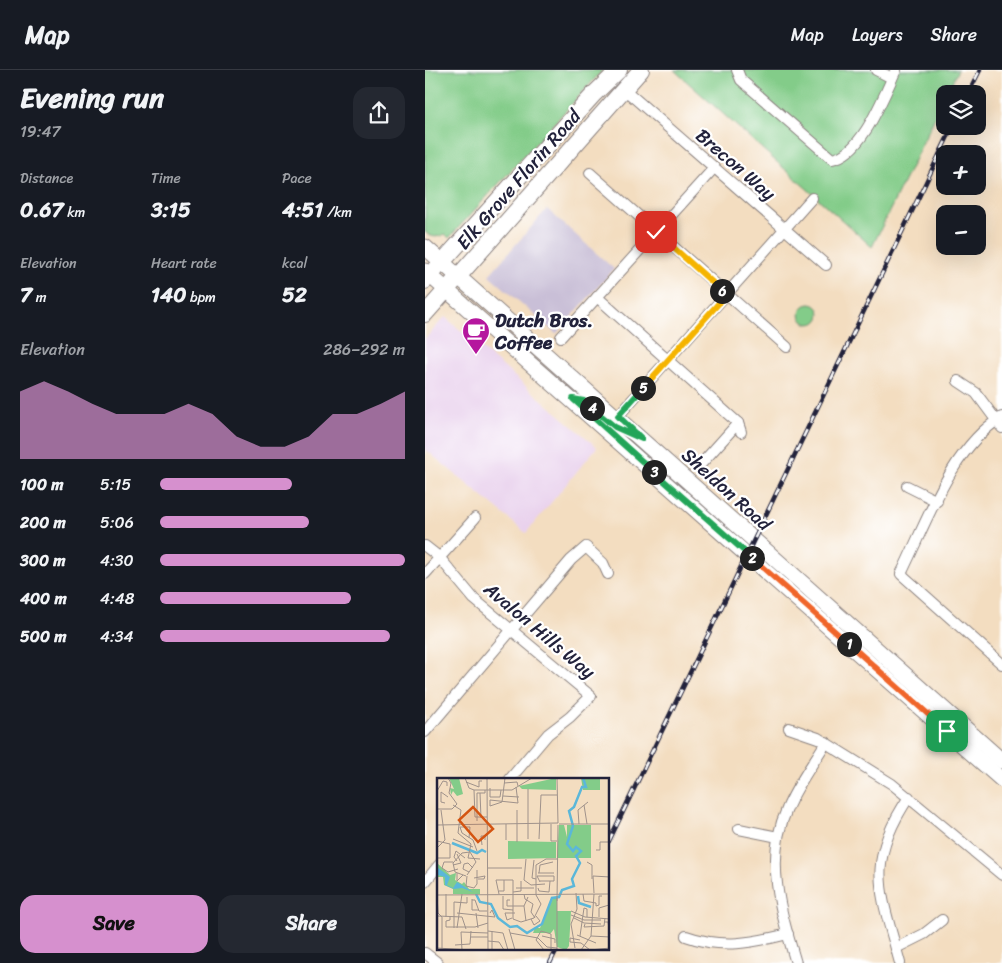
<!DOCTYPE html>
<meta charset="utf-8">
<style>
:root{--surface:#171b24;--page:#242831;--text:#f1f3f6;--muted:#9ea1a6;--line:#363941;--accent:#d690ce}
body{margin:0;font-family:Sriracha,sans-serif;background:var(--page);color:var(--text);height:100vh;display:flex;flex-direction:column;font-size:19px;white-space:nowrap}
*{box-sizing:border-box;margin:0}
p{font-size:16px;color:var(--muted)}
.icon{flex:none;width:28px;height:28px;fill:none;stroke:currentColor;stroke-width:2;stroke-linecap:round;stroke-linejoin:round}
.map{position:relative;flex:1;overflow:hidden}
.details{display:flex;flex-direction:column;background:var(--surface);width:425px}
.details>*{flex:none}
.tools{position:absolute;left:511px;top:15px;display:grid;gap:10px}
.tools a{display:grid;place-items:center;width:50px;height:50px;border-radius:10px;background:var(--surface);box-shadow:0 5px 20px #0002;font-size:25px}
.pin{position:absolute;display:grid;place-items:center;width:42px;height:42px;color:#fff;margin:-21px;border-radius:10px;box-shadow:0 2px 8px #0006}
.km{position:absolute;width:25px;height:25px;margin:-12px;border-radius:50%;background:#222;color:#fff;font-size:14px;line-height:25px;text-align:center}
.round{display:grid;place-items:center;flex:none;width:52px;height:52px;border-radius:15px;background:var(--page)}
.overview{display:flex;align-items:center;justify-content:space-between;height:85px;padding:0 20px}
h1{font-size:28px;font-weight:700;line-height:38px}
.stats{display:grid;grid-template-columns:repeat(3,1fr);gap:8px;height:85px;padding:5px 20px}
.stats div{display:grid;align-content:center}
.stats b{font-size:21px;font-weight:700}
.stats small{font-size:14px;font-weight:400}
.stats p{font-size:14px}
.chart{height:140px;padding:10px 20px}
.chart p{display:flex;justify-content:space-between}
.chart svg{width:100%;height:90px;margin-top:5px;fill:var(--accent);opacity:.7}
.cta{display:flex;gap:10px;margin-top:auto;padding:10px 20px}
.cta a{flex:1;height:58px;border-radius:15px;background:var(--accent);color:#111;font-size:20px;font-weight:700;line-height:58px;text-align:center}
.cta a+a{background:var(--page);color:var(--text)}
ul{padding:0 20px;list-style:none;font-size:16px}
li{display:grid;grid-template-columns:80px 60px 1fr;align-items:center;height:38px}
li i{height:12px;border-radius:6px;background:var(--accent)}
header{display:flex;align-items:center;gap:30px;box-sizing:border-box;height:70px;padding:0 25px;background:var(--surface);border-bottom:1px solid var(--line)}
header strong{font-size:24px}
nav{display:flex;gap:28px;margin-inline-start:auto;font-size:18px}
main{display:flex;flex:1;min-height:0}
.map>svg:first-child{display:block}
.built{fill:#e9d2ed}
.industrial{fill:#c9bfd7}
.green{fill:#83cc89;stroke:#527762}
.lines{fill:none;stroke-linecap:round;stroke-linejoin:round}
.street-casing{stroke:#8a807e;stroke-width:12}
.secondary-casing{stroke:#8a807e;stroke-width:17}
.primary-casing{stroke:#8a807e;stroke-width:18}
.street{stroke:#fff;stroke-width:10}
.secondary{stroke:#fff;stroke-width:15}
.primary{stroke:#fff;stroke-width:16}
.rail-casing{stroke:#22223b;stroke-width:4.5}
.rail{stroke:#fff;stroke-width:2.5;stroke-dasharray:8;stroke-linecap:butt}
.split-1-casing{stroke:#fff;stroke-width:10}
.split-2-casing{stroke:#fff;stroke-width:10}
.split-3-casing{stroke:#fff;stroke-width:10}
.split-4-casing{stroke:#fff;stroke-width:10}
.split-5-casing{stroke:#fff;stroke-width:10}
.split-6-casing{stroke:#fff;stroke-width:10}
.split-7-casing{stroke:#fff;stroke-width:10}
.split-1{stroke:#f0652b;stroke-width:6}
.split-2{stroke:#f0652b;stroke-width:6}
.split-3{stroke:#22a559;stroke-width:6}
.split-4{stroke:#22a559;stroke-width:6}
.split-5{stroke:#22a559;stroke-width:6}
.split-6{stroke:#f5b400;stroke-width:6}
.split-7{stroke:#f5b400;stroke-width:6}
.labels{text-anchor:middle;stroke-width:4.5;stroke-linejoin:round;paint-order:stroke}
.street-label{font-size:19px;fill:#22223b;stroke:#fff}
.poi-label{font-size:19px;font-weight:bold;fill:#22223b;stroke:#fff;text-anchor:start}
.inset-river{fill:none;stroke:#5bb7d9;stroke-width:2.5}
.inset-road{fill:none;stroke:#9f928b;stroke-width:1}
.view{fill:#d45411;fill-opacity:0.15;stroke:#d45411;stroke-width:2.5}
.inset-edge{fill:none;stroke:#22223b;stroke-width:2.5}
</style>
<header>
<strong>Map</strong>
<nav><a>Map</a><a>Layers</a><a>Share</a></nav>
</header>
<main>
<section class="details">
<div class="overview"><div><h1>Evening run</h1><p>19:47</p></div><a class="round"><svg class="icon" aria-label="share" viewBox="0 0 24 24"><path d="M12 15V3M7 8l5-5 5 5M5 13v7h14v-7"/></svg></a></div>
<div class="stats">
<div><p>Distance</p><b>0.67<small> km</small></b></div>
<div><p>Time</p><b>3:15</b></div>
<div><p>Pace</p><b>4:51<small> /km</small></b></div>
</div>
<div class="stats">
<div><p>Elevation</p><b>7<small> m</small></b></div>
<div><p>Heart rate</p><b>140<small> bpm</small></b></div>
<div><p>kcal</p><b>52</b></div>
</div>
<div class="chart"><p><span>Elevation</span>286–292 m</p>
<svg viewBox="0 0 160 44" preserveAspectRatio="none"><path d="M0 44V11L10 6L20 11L30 17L40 22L50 22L60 22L70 17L80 22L90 33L100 38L110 38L120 33L130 22L140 22L150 17L160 11V44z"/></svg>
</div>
<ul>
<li><b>100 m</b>5:15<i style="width:54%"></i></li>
<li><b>200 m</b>5:06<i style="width:61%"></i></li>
<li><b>300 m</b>4:30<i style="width:100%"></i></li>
<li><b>400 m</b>4:48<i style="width:78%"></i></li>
<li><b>500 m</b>4:34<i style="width:94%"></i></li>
</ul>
<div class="cta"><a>Save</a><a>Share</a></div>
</section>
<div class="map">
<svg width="577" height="893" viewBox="0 0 577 893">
<rect width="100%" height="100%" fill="#fff"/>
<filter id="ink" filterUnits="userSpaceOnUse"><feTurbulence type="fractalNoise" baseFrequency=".02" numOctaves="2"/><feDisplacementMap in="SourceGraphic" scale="10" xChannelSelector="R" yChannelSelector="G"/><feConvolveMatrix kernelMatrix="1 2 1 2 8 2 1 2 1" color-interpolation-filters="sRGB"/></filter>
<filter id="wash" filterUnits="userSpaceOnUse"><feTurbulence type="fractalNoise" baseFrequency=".0096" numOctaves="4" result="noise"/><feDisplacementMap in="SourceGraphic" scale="20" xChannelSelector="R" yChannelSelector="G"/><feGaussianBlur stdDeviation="1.12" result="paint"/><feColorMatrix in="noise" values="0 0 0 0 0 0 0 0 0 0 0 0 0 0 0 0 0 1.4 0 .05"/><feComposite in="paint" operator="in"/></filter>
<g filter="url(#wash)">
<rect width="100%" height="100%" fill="#f3ddc0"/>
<polygon class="built" points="20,247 172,377 101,463 0,379 0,269"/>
<polygon class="industrial" points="122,139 189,199 131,264 64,205"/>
<g class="green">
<path d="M0 0H178L24 168 20 164C12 168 7 168 0 162Z"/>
<polygon points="249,0 533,0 447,177"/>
<circle cx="385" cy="244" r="10"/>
</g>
</g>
<g filter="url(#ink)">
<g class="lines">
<g class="street-casing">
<g id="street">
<path d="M312 0 316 10 407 89C437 85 459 25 471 0"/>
<polyline points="451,0 467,8"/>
<polyline points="199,19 401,195"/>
<polyline points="165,103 362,277"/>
<polyline points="172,227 313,353 316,362"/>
<polyline points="136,267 289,98"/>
<polyline points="533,311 551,323 577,358"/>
<polyline points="193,346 387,128"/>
<path d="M577 347C526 378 502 452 476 504L577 594"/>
<polyline points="277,393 313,353"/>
<polyline points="482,416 512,431"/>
<polyline points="0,476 14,487 49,529 166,626 145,647 123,664 85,709"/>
<polyline points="0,504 50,448"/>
<polyline points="364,658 393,668 467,714 577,805"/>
<polyline points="0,662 146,490 161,477 178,493 183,504"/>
<polyline points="314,759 353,767"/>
<polyline points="0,812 14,795"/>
<path d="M261 866C297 879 327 873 363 864"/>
<polyline points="471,878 499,864 517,850"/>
<polyline points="0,883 13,893"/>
<path d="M371 893C356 843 339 789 362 739 372 715 388 694 401 672"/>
<path d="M475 893C456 822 439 794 484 727"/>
</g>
</g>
<g class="secondary-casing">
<g id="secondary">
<polyline points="0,177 577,691"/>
<polyline points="0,201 577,710"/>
</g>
</g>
<g class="primary-casing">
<g id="primary">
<polyline points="0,211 169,24 194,0"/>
<polyline points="0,244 216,0"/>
</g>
</g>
<use href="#street" class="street"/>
<use href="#secondary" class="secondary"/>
<use href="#primary" class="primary"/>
<g class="rail-casing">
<g id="rail">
<polyline points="543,24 555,0"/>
<polyline points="184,771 528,56"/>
<polyline points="125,893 132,879"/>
</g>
</g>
<use href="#rail" class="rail"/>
</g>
</g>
<g class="lines" filter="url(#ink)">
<g class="split-1-casing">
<polyline id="split-1" points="424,574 522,661"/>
</g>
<g class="split-2-casing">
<polyline id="split-2" points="327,488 424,574"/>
</g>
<g class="split-3-casing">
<polyline id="split-3" points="229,402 327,488"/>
</g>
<g class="split-4-casing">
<polyline id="split-4" points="167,338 159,331 148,329 229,402"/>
</g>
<g class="split-5-casing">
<polyline id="split-5" points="167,338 190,357 217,369 193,346 218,318"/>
</g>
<g class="split-6-casing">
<polyline id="split-6" points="218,318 301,225 297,221"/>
</g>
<g class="split-7-casing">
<polyline id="split-7" points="231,162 297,221"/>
</g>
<use href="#split-1" class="split-1"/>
<use href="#split-2" class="split-2"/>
<use href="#split-3" class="split-3"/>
<use href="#split-4" class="split-4"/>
<use href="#split-5" class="split-5"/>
<use href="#split-6" class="split-6"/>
<use href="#split-7" class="split-7"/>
</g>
<defs>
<g id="cafe-pin" transform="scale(1.4375)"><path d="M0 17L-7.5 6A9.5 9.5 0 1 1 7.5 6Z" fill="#b5179e" stroke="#fff"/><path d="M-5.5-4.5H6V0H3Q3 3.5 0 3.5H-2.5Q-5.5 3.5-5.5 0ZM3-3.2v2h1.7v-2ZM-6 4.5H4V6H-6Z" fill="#fff"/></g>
</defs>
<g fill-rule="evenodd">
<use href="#cafe-pin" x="51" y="261"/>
</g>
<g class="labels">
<g class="street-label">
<text transform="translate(311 94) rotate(41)" y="7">Brecon Way</text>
<text transform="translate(93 109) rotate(-49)" y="7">Elk Grove Florin Road</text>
<text transform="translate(302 419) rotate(42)" y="7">Sheldon Road</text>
<text transform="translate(115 560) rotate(40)" y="7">Avalon Hills Way</text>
</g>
<g class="poi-label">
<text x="70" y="257">Dutch Bros.<tspan x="70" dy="22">Coffee</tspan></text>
</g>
</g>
<g transform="translate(12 708)">
<rect width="172" height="172" fill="#f3ddc0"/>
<path d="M12 0H22L26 16 20 18 16 13 14 17 13 10 17 11ZM119 0V12L85 11 82 8ZM144 0H163V12H146ZM122 47H127L130 59V47H154V80H120ZM71 63 119 64V80L71 81ZM0 85 13 97 19 95 18 102 25 106 27 104 32 111H43V116H16V111L7 107 6 99H0ZM116 120H120V133H134L132 168 129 172 120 169 117 151 114 155H96L98 150H103Z" fill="#83cc89"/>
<path d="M0 89 13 99 10 107 16 110 20 104 36 114 25 110 17 111 8 107V99L1 97Z" fill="#5bb7d9"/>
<path class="inset-river" d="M15 65 40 75 45 72 49 74M39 116 43 124 54 126 61 140 73 149 80 148 90 155 105 146 115 120 122 119 125 112 137 108 135 101 143 85 139 78 144 73 139 69 136 73 130 66 136 48 132 33 137 29 145 9H149L146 0M141 118 142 125 154 129"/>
<path class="inset-road" d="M28 0 32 10 37 12H75L95 0M50 0 51 172M120 0 121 45M29 4 42 9V3H45M67 5 80 4 81 8M53 10V19H63L64 12M37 12 38 39H50M0 13 6 3 10 4V8M43 15 44 40M66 18 82 19M8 25 4 24V14L11 19M16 27 24 32 21 55 34 66 31 80 43 81M147 27 150 46M53 28V22L81 25 79 9M53 28 65 24 68 0M0 31H15L20 26 12 15 14 5 11 0M80 32V64M40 43V15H48V12M69 46V62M114 46V63H120M122 46H173M142 46 141 32 151 24M0 47 121 45M23 49 25 55 36 62 40 73M23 49H33L32 60M16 61 36 69M91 61V11M102 61 104 17H120M0 63 13 66V80H0M45 67 44 58H48V62M0 70 8 62 4 32M159 72H163V64H173M89 81 87 102 94 107 108 106M97 82 95 100 99 101M20 83 17 79 19 73 28 80M16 84H7L5 90 11 94 21 91M150 84 155 87V101M16 87 24 85 20 76M51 90H85M32 94 26 91 27 86 31 85 36 90M20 95V103L26 97M101 95H117M102 95 103 87 116 84M30 97 39 84 33 74M29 98 18 94 16 85 25 75 33 74M30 98 29 108 37 110 40 106V92M37 100 48 98 47 101H41M103 104 100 98H117V103H103M79 110H97M101 110 102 113 112 114 113 103M62 113H67V102M76 114 84 113V103M157 115 156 98 173 99M0 116 1 135M9 116V139M62 116 59 102H76V141L84 144 97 140 104 126 99 117V87L109 81H120M87 116 88 121 96 126 94 134 98 140M146 116 147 123 159 125V128L162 127V118H165M172 116V141M0 117 173 116M66 118V131L76 132M120 120V172M35 121V132H42M35 122H38L42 133H50M73 122H70V128H87L91 119M120 123 121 47M87 128 89 143M134 133 148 139 173 141M0 134 5 139V172M20 135 58 139 55 132 53 135M39 135 41 150M134 137 147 142H164M1 138 25 139 29 151M13 139V142L9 143V149H38L51 145M162 139V130L172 127M75 140 70 142 68 135H78M137 140 147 145 164 146M94 141 97 147 103 143 99 138M167 144H171L173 156M148 146 147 149 167 148 168 140M17 150V124L30 125V119M20 150 25 116M72 151 78 172M51 153 66 155 71 172M55 153V172M73 155 101 160 110 169 120 170M140 157 159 165M105 158 118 161V165M143 158 147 130 150 131V139M154 158 173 159M34 159H51M143 162 133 160V164L144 165 153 172M51 163 62 164 67 172M18 167 33 166 34 153M0 170 16 171M138 170 134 146 140 131 139 115M16 171 32 172M25 172 24 154 51 155M107 172 99 162 104 153 114 156V172M144 172 154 158 157 116M153 172 173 170"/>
<path class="view" d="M36 29 56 51 41 64 22 42Z"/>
<rect width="172" height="172" class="inset-edge"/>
</g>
</svg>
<div class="tools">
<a><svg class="icon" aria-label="layers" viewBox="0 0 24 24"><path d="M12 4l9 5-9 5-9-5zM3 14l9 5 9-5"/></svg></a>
<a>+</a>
<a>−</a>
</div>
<div class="pin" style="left:522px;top:661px;background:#1e9e55"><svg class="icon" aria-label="arrive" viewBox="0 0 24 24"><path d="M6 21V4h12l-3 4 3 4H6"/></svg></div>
<div class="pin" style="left:231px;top:162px;background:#d93025"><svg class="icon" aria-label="check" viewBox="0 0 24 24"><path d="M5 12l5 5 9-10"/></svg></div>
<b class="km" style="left:424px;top:574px">1</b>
<b class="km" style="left:327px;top:488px">2</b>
<b class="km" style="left:229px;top:402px">3</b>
<b class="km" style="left:167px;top:338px">4</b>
<b class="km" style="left:218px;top:318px">5</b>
<b class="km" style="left:297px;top:221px">6</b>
</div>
</main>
